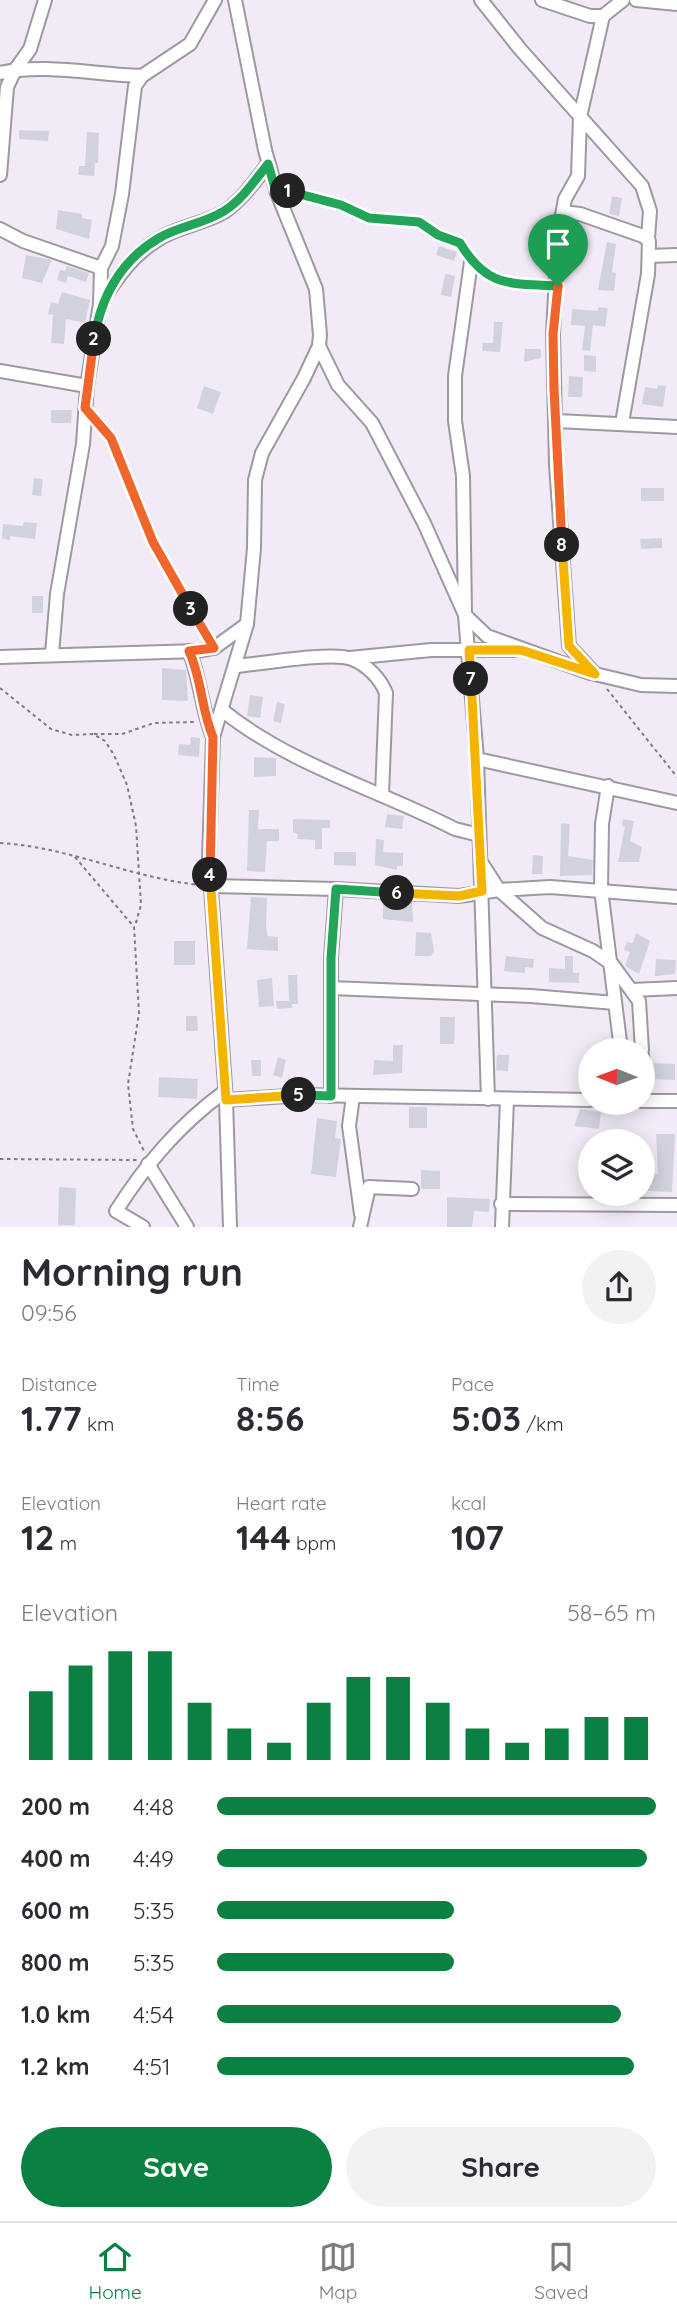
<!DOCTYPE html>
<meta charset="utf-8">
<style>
:root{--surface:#fff;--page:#f2f2f3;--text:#2b2b33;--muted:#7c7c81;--line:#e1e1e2;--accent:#0b8043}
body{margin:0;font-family:Quicksand,sans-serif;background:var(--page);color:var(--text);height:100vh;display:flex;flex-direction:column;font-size:26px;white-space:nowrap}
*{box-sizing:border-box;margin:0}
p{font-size:23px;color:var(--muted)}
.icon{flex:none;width:38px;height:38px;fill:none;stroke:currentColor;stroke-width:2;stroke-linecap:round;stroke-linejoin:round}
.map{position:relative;height:1227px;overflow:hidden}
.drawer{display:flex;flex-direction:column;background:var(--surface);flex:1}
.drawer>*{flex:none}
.needle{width:46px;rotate:271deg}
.buttons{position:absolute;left:578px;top:1038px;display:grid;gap:14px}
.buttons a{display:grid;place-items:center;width:77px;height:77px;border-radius:50%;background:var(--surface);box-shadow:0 4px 18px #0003;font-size:35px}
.pin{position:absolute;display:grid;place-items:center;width:60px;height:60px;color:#fff;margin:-72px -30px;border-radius:50% 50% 50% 0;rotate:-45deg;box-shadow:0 0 7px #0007}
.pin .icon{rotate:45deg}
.km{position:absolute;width:35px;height:35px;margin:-18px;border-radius:50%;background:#222;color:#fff;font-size:19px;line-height:35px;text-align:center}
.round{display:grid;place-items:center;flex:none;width:74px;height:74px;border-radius:37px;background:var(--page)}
.headline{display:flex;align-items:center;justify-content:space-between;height:119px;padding:0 21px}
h1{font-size:38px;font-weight:700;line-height:52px}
.metrics{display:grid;grid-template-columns:repeat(3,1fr);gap:10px;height:119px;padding:7px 21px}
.metrics div{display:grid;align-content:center}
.metrics b{font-size:35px;font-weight:700}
.metrics small{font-size:19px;font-weight:400}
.metrics p{font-size:19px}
.chart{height:196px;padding:14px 21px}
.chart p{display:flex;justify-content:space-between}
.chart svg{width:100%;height:126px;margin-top:7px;stroke:var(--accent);stroke-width:6}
.button{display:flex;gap:14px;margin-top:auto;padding:14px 21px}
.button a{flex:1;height:80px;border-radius:42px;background:var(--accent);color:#fff;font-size:28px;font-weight:700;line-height:80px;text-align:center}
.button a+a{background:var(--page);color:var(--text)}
ul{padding:0 21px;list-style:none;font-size:23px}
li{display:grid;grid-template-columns:112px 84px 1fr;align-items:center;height:52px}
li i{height:18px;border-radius:9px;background:var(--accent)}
.menu{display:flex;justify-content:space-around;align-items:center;height:98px;border-top:2px solid var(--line);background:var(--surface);font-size:19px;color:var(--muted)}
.menu a{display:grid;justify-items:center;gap:4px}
.menu .selected{color:var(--accent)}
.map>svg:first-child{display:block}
.building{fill:#d2d2df}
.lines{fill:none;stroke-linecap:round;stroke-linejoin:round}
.minor-casing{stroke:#9e98a2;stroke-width:16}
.path{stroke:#7f7b82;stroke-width:2;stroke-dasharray:3.5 3.5;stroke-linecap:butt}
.minor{stroke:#fff;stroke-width:12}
.split-1-casing{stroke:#fff;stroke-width:14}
.split-2-casing{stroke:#fff;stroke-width:14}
.split-3-casing{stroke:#fff;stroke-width:14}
.split-4-casing{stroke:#fff;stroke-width:14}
.split-5-casing{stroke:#fff;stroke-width:14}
.split-6-casing{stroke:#fff;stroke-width:14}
.split-7-casing{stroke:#fff;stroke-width:14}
.split-8-casing{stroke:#fff;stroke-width:14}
.split-9-casing{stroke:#fff;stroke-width:14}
.split-1{stroke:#22a559;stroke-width:9}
.split-2{stroke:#22a559;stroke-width:9}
.split-3{stroke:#f0652b;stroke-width:9}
.split-4{stroke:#f0652b;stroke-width:9}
.split-5{stroke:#f5b400;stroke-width:9}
.split-6{stroke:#22a559;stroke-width:9}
.split-7{stroke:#f5b400;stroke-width:9}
.split-8{stroke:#f5b400;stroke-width:9}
.split-9{stroke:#f0652b;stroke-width:9}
</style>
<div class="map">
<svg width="677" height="1227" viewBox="0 0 677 1227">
<rect width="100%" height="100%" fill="#f2ebf7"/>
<g class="building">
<polygon points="19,130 49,131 48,141 19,139"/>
<polygon points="87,132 99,133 98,163 95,163 94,176 78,175 79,166 85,166"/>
<polygon points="612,196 622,198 619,216 609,214"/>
<polygon points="58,210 82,214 82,218 92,220 89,239 56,229"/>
<polygon points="607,242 616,244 612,272 616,273 614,291 598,290"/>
<polygon points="439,246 457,252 454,261 436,255"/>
<polygon points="26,255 52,260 42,283 22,278"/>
<polygon points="67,266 89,273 86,282 68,276 66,283 57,280 60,270 65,271"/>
<polygon points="445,274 455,276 451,297 441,295"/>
<polygon points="62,292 90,300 85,323 66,319 64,344 51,343 53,315 48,314 51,302 58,304"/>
<polygon points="598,307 608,308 605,327 593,325 590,351 582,350 585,326 571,325 572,309 598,311"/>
<polygon points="494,322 503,322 500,352 482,351 483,343 493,343"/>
<polygon points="525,349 541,349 541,358 524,362"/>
<polygon points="584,355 596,356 596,372 584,371"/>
<polygon points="569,376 583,377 582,397 568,397"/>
<polygon points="658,385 666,386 663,407 642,404 645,387 657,389"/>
<polygon points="204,386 221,392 213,414 197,408"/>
<polygon points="51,410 72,410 71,423 51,423"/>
<polygon points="34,478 43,479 41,496 32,495"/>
<rect x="641" y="488" width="23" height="13"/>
<polygon points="24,522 37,523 35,539 10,536 10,540 2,539 3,524 23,526"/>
<polygon points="662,538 662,548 641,549 640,539"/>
<rect x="32" y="596" width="11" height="17"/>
<polygon points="162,668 186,670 188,701 162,700"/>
<polygon points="250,695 263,697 260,718 247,716"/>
<polygon points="277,702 285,704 281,723 273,721"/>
<polygon points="191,737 200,738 199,757 178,755 179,744 190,745"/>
<polygon points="254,757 276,758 276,776 254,777"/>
<polygon points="249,810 259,810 258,829 279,829 279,841 267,841 265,872 247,871"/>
<polygon points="387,814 404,816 402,829 385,827"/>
<polygon points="293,819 330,820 330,828 322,828 322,849 315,849 315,840 297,839 298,834 293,833"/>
<polygon points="623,819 634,821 630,841 642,847 639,862 618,862 625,827 622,826"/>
<polygon points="561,823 570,824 568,856 593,860 592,875 560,876"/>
<polygon points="376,839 384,840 383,852 403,853 403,866 397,866 397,870 375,865"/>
<polygon points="334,852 356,852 356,866 334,865"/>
<polygon points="533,855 543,856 542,874 532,874"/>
<polygon points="251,897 267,898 266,929 268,936 278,937 278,951 247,949"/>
<polygon points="383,900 412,902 413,922 383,919"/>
<polygon points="416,932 431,933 434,951 431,956 415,956"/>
<polygon points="636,933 650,941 639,974 625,966 630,952 624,950 627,942 633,943"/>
<rect x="174" y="941" width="21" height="24"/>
<polygon points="506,956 534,959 533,968 525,967 525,973 504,971"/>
<polygon points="565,956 573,956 573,973 579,973 579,983 549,982 549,968 565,969"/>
<polygon points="656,959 676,960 675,974 655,976"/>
<polygon points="288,975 297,975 298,1004 292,1004 292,1008 277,1009 276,1001 289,1001"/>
<polygon points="272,978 274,1006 259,1007 257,980"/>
<polygon points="186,1016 197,1016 198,1031 186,1031"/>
<polygon points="440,1017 455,1017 454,1044 440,1044"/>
<polygon points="393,1045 403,1045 402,1073 373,1075 374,1060 393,1061"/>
<polygon points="497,1055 509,1055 508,1071 496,1070"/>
<polygon points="278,1057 286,1060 282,1078 273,1075"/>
<polygon points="251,1060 261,1060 261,1076 252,1076"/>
<polygon points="651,1063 675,1064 675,1080 651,1079"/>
<polygon points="159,1077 198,1079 197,1099 158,1097"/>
<rect x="409" y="1107" width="18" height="21"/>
<polygon points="580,1109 601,1112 599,1129 574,1126"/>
<polygon points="317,1118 337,1121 335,1138 341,1139 336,1177 311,1174"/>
<polygon points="656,1134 675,1134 672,1192 648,1191 648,1174 658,1174"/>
<polygon points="421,1170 440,1171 440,1189 421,1189"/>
<polygon points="59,1187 76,1188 75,1225 58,1225"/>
<polygon points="447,1197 490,1199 489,1212 474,1211 472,1227 447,1227"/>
</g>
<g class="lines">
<g class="minor-casing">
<g id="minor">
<polyline points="481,0 520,49 642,186 650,211 648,238"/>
<polyline points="542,0 590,16 603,16 623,0"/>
<polyline points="636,0 677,4"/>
<polyline points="603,16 580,117 578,176 565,199 558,236 553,334 556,465 569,646 595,674 641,685 677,686"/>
<path d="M0 73C46 63 95 75 142 76"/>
<polyline points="0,175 7,87 15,70 30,49 45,0"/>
<polyline points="563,212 580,214 643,236 649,241 648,274 622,423"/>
<polyline points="0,229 23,241 101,268"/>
<polyline points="649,256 677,255"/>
<polyline points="471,262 455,376 455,421 463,476 465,615 477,759 488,1099"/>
<path d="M101 303C116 279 133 254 159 239 179 226 204 224 224 212 242 200 255 181 268 164"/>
<polyline points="319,346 338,385 372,423 424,523 465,615 487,636 590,673"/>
<polyline points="0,371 87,386"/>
<polyline points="557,421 677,427"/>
<path d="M189 651C201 679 201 709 213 737"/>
<polyline points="52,654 57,594 83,444 87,386 100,304 101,268 112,246 122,194 135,86 142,76 190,44 215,0"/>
<polyline points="0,657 198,651 214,648 247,624"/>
<polyline points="350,658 431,650 514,650"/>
<path d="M236 666C260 664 332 651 352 659 367 665 380 678 386 693L382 795"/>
<path d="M222 710C290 765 377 789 455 829L479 835"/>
<polyline points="477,759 677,803"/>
<polyline points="608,786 602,824 601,889 621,1050"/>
<polyline points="481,862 499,890 542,928 593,951 612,964 639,1001 642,1050"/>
<polyline points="211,886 336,889"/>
<polyline points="331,988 531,996 615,1003"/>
<polyline points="632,990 677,988"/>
<polyline points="642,1055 643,1101"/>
<polyline points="331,1096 331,958 336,889 459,896 499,890 550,887 677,897"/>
<polyline points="353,1096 349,1126 361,1214"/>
<polyline points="226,1100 303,1095 590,1100"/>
<polyline points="642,1101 677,1101"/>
<polyline points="148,1164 187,1227"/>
<polyline points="501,1204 677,1205"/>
<path d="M143 1227 116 1211C146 1164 179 1125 224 1092"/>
<polyline points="230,1227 226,1100 209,860 213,737 247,624 254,548 255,480 262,453 304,378 319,346 320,335 316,289 277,193 265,150 235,0"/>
<polyline points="360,1227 369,1187 412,1189"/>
<polyline points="502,1227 507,1099"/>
</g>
</g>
<g class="path">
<polyline points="290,192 341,205 369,218 419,222 438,235 460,243 465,251"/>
<polyline points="481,272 498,280 543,285"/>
<polyline points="96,420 111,438 153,542 208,638"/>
<polyline points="0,688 51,729 72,735 93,734 105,741 114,755 127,785 136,826 141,905 135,926"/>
<polyline points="607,689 677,777"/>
<polyline points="94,734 122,734 154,723 194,722"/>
<path d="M0 843C69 847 131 878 200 885"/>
<polyline points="75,857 134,927 139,1013 128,1084 133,1129 144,1151"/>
<polyline points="0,1159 139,1160"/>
</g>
<use href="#minor" class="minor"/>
</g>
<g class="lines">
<g class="split-1-casing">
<path id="split-1" d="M288 191 341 205 369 218 419 222 438 235 460 243C487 288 509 283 558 286"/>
</g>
<g class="split-2-casing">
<path id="split-2" d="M94 339C101 297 120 261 159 238 179 226 204 224 224 211 242 200 255 180 268 164L275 188 288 191"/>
</g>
<g class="split-3-casing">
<polyline id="split-3" points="94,339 85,408 111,438 153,542 191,609"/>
</g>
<g class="split-4-casing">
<path id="split-4" d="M191 609 214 648 189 651C202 679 201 709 213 737L210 875"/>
</g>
<g class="split-5-casing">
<polyline id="split-5" points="210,875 226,1100 299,1095"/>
</g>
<g class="split-6-casing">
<polyline id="split-6" points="299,1095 331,1096 331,958 336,889 397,893"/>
</g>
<g class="split-7-casing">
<polyline id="split-7" points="397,893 459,896 482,891 471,679"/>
</g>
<g class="split-8-casing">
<polyline id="split-8" points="471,679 469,650 521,650 595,674 569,646 562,545"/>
</g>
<g class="split-9-casing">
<polyline id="split-9" points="558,286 553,334 554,389 562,545"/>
</g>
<use href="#split-1" class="split-1"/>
<use href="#split-2" class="split-2"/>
<use href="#split-3" class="split-3"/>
<use href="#split-4" class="split-4"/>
<use href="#split-5" class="split-5"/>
<use href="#split-6" class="split-6"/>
<use href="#split-7" class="split-7"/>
<use href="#split-8" class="split-8"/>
<use href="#split-9" class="split-9"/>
</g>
</svg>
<div class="buttons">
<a><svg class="needle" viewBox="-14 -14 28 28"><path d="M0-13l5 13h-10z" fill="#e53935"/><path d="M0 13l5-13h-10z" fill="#7c7c81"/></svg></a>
<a><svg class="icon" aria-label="layers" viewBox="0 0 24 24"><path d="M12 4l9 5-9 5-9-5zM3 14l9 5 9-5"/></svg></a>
</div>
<div class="pin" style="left:558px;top:286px;background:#1e9e55"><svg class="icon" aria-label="arrive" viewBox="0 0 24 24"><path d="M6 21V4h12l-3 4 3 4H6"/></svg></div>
<b class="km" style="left:288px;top:191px">1</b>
<b class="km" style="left:94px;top:339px">2</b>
<b class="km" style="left:191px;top:609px">3</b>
<b class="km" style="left:210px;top:875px">4</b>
<b class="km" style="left:299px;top:1095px">5</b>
<b class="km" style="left:397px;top:893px">6</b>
<b class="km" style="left:471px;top:679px">7</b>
<b class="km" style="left:562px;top:545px">8</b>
</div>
<section class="drawer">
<div class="headline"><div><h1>Morning run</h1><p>09:56</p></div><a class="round"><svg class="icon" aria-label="share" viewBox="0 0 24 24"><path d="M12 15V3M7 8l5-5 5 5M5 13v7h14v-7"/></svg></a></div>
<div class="metrics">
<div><p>Distance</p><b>1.77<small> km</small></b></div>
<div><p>Time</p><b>8:56</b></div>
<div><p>Pace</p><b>5:03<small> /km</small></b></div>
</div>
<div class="metrics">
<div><p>Elevation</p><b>12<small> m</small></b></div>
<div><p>Heart rate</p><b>144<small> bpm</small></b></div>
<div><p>kcal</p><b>107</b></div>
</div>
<div class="chart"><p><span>Elevation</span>58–65 m</p>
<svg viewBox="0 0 160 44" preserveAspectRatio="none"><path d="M5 44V20M15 44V11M25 44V6M35 44V6M45 44V24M55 44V33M65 44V38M75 44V24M85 44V15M95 44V15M105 44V24M115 44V33M125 44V38M135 44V33M145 44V29M155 44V29"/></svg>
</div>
<ul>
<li><b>200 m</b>4:48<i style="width:100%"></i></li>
<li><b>400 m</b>4:49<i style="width:98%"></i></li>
<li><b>600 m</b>5:35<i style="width:54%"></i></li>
<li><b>800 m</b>5:35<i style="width:54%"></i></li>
<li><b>1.0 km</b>4:54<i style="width:92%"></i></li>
<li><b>1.2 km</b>4:51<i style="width:95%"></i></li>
</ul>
<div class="button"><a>Save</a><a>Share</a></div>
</section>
<nav class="menu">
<a class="selected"><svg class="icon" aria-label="home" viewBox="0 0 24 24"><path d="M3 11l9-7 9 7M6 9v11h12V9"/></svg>Home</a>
<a><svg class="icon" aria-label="map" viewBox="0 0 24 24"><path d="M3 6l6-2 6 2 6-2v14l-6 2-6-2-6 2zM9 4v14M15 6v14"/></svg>Map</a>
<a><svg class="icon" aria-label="saved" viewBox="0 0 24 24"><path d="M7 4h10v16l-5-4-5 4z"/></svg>Saved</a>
</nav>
